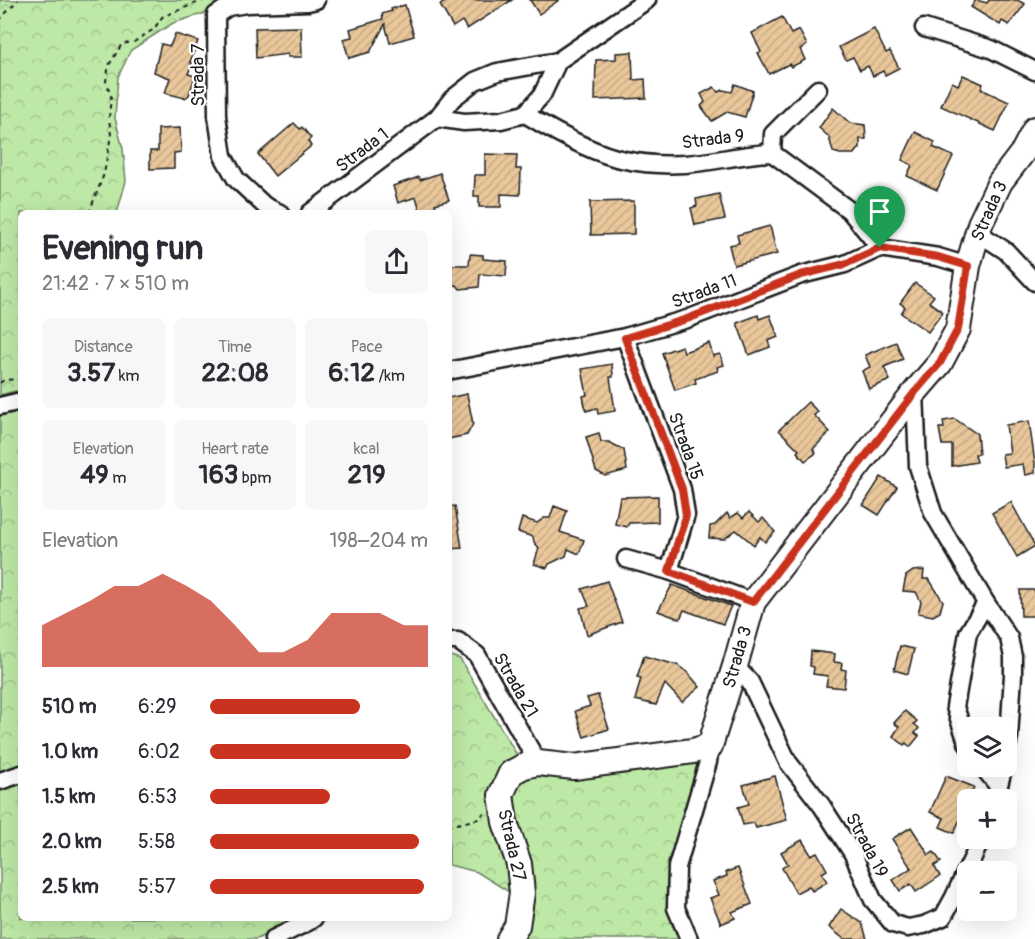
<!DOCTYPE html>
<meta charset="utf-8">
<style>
:root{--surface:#fff;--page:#f7f7f7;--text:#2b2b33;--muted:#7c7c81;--accent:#c8321e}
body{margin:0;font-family:Pangolin,sans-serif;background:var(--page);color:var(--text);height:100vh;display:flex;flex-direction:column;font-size:22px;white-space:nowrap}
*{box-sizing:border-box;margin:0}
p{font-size:20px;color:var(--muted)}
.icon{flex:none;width:33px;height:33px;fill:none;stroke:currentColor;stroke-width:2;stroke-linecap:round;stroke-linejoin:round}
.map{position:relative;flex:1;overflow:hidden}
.drawer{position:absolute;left:18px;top:210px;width:434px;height:711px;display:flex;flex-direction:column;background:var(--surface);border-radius:9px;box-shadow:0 6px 24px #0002}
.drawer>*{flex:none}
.tools{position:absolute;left:957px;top:717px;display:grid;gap:12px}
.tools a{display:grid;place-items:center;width:60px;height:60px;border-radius:9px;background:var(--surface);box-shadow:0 6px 24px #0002;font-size:30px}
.pin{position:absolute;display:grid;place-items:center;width:51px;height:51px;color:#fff;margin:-62px -26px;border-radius:50% 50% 50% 0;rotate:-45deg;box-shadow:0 0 6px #0007}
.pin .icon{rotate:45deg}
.round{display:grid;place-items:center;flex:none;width:63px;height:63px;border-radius:9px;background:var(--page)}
.headline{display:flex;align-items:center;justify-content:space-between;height:102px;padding:0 24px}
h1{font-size:33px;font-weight:800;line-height:45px}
.figures{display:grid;grid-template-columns:repeat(3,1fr);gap:9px;height:102px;padding:6px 24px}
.figures div{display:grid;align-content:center;border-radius:9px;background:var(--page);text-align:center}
.figures b{font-size:26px;font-weight:800}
.figures small{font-size:16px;font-weight:400}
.figures p{font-size:16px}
.chart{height:168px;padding:12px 24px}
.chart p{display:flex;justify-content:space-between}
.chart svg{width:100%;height:108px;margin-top:6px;fill:var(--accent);opacity:.7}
ul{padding:0 24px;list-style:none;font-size:20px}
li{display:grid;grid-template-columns:96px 72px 1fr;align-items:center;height:45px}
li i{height:15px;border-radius:8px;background:var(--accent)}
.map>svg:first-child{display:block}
.forest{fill:url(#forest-crowns);stroke:#6c8261;stroke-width:1.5}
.building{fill:url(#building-hatch);stroke:#1c1c1c;stroke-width:1.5}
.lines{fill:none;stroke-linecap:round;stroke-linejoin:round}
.street-casing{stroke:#1c1c1c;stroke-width:21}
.secondary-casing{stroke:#1c1c1c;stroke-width:28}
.path{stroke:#1c1c1c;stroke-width:2;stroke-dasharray:4.5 4.5;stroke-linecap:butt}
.street{stroke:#fff;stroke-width:16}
.secondary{stroke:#fff;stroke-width:24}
.route-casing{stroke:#fff;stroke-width:12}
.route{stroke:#c8321e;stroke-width:8}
.labels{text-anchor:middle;stroke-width:4.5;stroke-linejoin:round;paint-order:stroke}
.street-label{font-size:18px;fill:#1c1c1c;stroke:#fff}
</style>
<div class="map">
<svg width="1035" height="939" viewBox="0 0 1035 939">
<defs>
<pattern id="forest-crowns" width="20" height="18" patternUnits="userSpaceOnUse" patternTransform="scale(1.5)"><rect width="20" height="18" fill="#bde8a6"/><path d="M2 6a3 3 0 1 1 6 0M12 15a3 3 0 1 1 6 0" fill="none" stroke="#a2c68e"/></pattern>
<pattern id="building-hatch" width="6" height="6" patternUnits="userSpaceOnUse" patternTransform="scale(1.5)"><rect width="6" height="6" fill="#e9c79b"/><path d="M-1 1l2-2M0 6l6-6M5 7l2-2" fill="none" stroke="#c7aa85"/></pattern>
</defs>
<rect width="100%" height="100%" fill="#fff"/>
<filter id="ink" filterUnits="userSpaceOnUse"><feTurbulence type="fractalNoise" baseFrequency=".0167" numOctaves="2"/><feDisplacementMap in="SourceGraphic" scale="12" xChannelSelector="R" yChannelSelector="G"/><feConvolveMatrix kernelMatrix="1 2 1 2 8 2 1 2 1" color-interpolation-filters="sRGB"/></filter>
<g filter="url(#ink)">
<g class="forest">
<polygon points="0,0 221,0 212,11 173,23 131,50 118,77 115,118 123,149 126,181 117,213 21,213 21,391 15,391 0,395"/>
<polygon points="21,412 21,918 298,918 257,939 0,939 0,416 7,414"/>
<polygon points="448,655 460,659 517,755 501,774 514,895 477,872 449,865"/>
<path d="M698 760 701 767 680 837 685 939H524C529 923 533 908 534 891L515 809 514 789 525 774Z"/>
</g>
<g class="building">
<polygon points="448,0 512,0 467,29 462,21 453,27 440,5"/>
<polygon points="530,0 559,0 539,14"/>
<polygon points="976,0 987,3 989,0 1017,0 1025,4 1009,25 1002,21 1000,25 971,7"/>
<polygon points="405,5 414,36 390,43 385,24 370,52 349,58 343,39 352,37 350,29 383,19 382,14 392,11 391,9"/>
<polygon points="782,17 791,34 799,30 807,45 800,49 805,60 791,67 789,64 769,74 758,53 761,52 752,33"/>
<polygon points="301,27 302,57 288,57 288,54 256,58 255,28"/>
<polygon points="874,29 886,53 890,51 899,68 885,75 883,71 873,76 868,66 860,70 853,57 846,60 839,47"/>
<polygon points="175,34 198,41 190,62 192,63 188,74 195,76 189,95 185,98 165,93 170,78 154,72 161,44 170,46"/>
<polygon points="632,52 633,80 645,79 646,98 595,100 596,60 616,59 616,53"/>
<polygon points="963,75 983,84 981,89 1009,102 995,131 941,106 952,82 958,85"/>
<polygon points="735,84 753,91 745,117 727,112 712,121 701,106 705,102 701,94 714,87 718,92 723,90 732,92"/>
<polygon points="833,108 850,123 865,125 866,139 860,139 860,148 854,154 840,154 833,152 829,137 819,128"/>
<polygon points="294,123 300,129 302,127 311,138 308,141 311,146 275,176 258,154"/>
<polygon points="180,128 181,152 174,153 174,168 150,169 150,151 158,151 158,129"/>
<polygon points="915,132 935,142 933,147 953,156 937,190 907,176 912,165 902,160"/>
<polygon points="485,154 517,155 516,169 521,169 520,195 501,194 501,207 479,207 479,196 474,196 475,175 485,175"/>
<polygon points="440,173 449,200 435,204 437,210 429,213 421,213 416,197 398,203 393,186 419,177 420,180"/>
<polygon points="719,194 725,219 695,225 691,208 697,206 696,199"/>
<polygon points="634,201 634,234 591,235 590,202"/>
<polygon points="770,226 777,254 734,265 729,245 739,243 737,235"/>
<polygon points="470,254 483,255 483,259 507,261 506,276 480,274 479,287 460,289 457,285 448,286 448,265 469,265"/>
<polygon points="915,283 934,296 929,302 943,312 928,332 901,313 905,307 900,303"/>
<polygon points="758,315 759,319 770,315 778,337 768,341 770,347 749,355 737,323"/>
<polygon points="896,342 903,359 884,367 890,380 869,389 862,371 870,367 865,355"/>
<polygon points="709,343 713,356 720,354 724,365 717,367 718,371 695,379 696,383 675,390 662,353 682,346 684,352"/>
<polygon points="612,364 613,377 610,377 615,411 598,414 597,408 586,411 583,396 587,395 582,369"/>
<polygon points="467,394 473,424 467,435 448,439 448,398"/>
<polygon points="808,402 818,412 814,415 830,432 813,449 816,453 805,461 797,452 799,450 779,430"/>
<polygon points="955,419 977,434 979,454 975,454 977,462 952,466 952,445 942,445 939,428 944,428 943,421"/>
<polygon points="1029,421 1035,463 1035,473 1025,475 1023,464 1004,467 1002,454 1010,453 1006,425"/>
<polygon points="599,433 601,442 609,442 624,450 627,470 605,476 596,471 586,437"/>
<polygon points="881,477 897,487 879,515 863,505"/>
<polygon points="658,496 658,522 629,523 627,527 615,524 620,497"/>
<polygon points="1011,502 1035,546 1017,557 992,513"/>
<polygon points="455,506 462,548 448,549 448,507"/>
<polygon points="554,506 567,511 560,532 584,540 579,554 568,549 566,556 549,564 547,568 534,564 539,548 534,542 533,537 518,532 522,518 537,523 544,518 550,518"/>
<polygon points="749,512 759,522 763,518 775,532 765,542 760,537 754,545 736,530 724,539 709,538 710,526 715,525 727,513 730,518 738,513 743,518"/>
<polygon points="924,570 923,579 929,579 943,601 940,612 933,616 918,613 921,602 916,592 903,591 906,576 913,571"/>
<polygon points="607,581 622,622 587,635 580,608 589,606 582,589"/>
<polygon points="672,585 731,606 723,624 684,610 680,619 658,611"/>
<polygon points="1020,590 1035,590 1035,616 1021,616"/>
<polygon points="900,646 914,649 908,674 894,670"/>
<polygon points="811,651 835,654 834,662 842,663 841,669 846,670 844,688 826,686 828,676 813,674 814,667 810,666"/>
<polygon points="644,656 677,665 687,672 700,687 682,702 665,684 656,705 635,700 641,678 637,677"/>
<polygon points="598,695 609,729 584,737 575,711 590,706 587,698"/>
<polygon points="905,711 917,721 914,724 919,728 915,733 919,736 910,747 906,743 904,745 893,736 899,727 894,723"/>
<polygon points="775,776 787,820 756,828 754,823 743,825 738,807 749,804 743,785"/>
<polygon points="946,776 974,787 954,833 940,827 944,818 930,812"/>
<polygon points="911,827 929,855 934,852 941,862 934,866 940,876 916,892 911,884 900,891 893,880 911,868 892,839"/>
<polygon points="802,840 811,855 817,852 827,870 822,873 827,882 812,891 809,886 796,893 782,868 788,864 781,852"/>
<polygon points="738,868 752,904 732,912 735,918 721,924 710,898 719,895 713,881 727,876 726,872"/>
<polygon points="841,909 862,923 867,939 844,939 829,927"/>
</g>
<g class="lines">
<g class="street-casing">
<g id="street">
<polyline points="924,28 991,49 1035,71"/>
<path d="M525 114C553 131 593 154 625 160 644 164 665 165 685 164 714 162 742 154 772 153L849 210 880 248"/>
<polyline points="437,118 464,122 501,120 525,114 542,95 558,61"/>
<polyline points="772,153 773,134 818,89"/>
<polyline points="280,213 265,206 236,179 223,156 217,116 216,15 228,7 247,4 308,2 316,0"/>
<polyline points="310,213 437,118 452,99 475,81 497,72 558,61 647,0"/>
<polyline points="977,232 1006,251 1035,282"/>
<polyline points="625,337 682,489 686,515 669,571"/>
<polyline points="448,371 625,337 687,319 801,275 845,264 880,248 938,257 968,266"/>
<polyline points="915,392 918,466 933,513 986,603 1009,638 1013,657 1013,675 1009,737 1006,752"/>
<polyline points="0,406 21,401"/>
<polyline points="626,559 669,571 753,602"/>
<polyline points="448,641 458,641 477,655 538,763"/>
<polyline points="735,666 750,682 788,762 822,806 853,854 873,900 893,924 908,928 924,925 943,917 954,897 982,838"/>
<polyline points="968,745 955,707 968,633 986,603"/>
<polyline points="982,766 999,787"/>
<polyline points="0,781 21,774"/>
<polyline points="995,800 1004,766"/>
<polyline points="273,939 308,922 314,918"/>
<polyline points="689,939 676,908 677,867 708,762 710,746"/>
</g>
</g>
<g class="secondary-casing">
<polyline id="secondary" points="509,939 517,926 522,893 519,864 505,822 501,795 511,773 524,766 538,763 574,767 693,751 710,746 735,666 753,602 915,392 940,363 958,329 968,266 980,224 1000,182 1023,152 1035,129"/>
</g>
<g class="path">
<polyline points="0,21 2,17 18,0"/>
<polyline points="89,213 104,174 111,135 109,118 111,96 106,81 109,65 122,44 134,42 154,29 162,17 204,0"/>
<polyline points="0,383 4,380 21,379"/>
<polyline points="448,826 478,819 484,813"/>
</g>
<use href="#street" class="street"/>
<use href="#secondary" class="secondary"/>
</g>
</g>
<g class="lines" filter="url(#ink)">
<g class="route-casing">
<polygon id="route" points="880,248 938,257 968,266 958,329 940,363 915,392 753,602 669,571 686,515 682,489 625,338 687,319 801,275 845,264"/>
</g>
<use href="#route" class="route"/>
</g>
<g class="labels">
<g class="street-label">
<text transform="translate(198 75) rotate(-90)" y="6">Strada 7</text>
<text transform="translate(713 139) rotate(-7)" y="6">Strada 9</text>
<text transform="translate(362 150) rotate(-37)" y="6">Strada 1</text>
<text transform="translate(989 211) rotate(-66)" y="6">Strada 3</text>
<text transform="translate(704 291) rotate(-20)" y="6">Strada 11</text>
<text transform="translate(686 446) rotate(70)" y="6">Strada 15</text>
<text transform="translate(737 657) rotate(-74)" y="6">Strada 3</text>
<text transform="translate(516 685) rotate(60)" y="6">Strada 21</text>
<text transform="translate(512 845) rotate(77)" y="6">Strada 27</text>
<text transform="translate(867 845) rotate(62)" y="6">Strada 19</text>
</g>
</g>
</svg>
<div class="tools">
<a><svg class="icon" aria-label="layers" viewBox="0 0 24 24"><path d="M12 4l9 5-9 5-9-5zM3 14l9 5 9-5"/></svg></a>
<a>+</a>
<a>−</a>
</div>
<div class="pin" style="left:880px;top:248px;background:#1e9e55"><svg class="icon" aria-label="arrive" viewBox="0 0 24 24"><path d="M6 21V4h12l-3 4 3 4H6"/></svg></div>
<section class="drawer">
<div class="headline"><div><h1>Evening run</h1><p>21:42 · 7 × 510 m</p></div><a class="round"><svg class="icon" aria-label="share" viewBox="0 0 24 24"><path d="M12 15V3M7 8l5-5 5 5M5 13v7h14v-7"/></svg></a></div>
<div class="figures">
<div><p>Distance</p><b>3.57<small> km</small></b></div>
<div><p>Time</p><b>22:08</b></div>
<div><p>Pace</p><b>6:12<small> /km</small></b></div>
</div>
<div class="figures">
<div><p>Elevation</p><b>49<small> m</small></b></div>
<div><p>Heart rate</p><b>163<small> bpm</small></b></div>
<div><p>kcal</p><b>219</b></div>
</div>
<div class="chart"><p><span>Elevation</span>198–204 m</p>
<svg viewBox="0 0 160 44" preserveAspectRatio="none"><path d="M0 44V27L10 22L20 17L30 11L40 11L50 6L60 11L70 17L80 27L90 38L100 38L110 33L120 22L130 22L140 22L150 27L160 27V44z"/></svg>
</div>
<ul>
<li><b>510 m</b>6:29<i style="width:69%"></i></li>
<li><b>1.0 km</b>6:02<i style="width:92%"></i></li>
<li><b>1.5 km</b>6:53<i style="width:55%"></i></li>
<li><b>2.0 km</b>5:58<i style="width:96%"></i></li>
<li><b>2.5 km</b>5:57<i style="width:98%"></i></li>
</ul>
</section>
</div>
